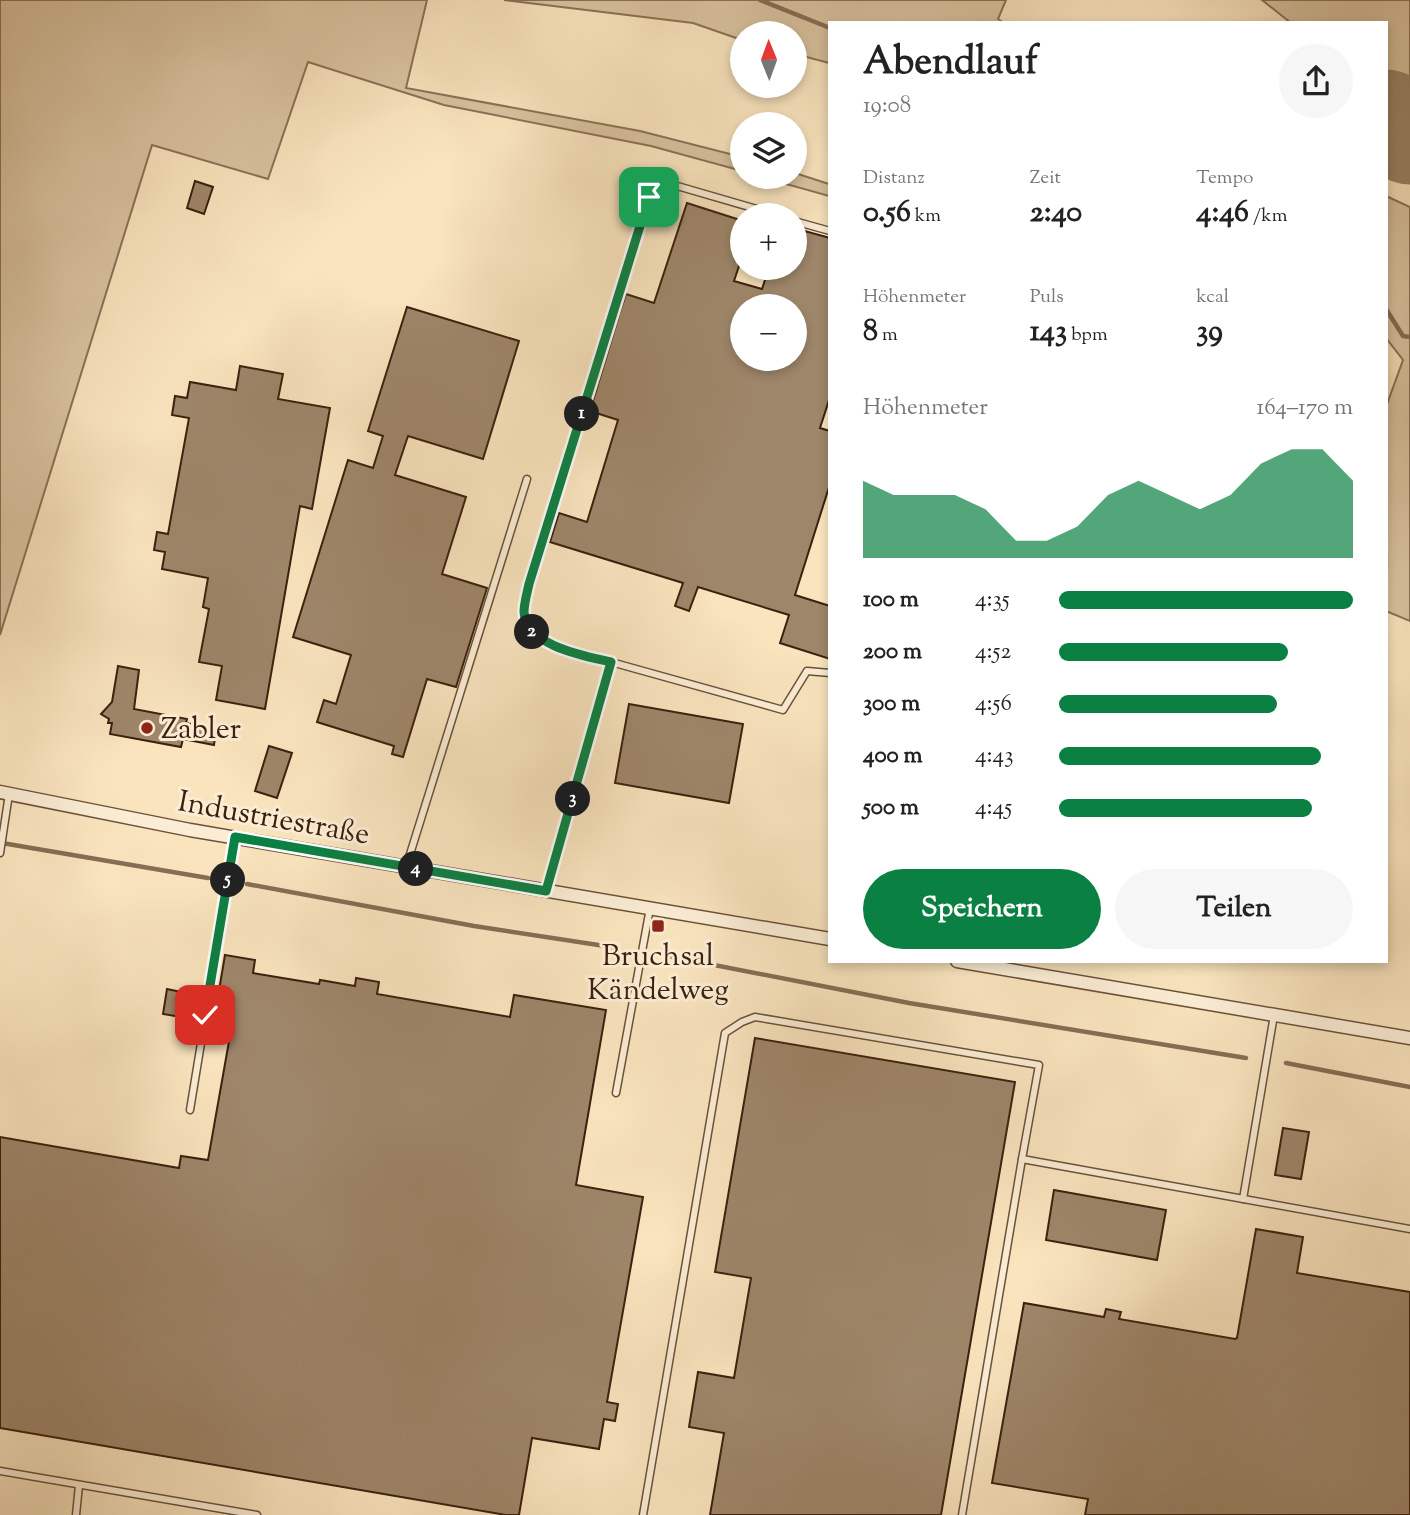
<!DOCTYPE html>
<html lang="de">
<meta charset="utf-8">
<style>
:root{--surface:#fff;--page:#f6f6f6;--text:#222;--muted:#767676;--accent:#0b8043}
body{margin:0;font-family:"Sorts Mill Goudy",serif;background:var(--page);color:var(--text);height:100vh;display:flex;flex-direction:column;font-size:26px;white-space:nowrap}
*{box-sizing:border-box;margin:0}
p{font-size:23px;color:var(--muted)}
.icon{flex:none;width:38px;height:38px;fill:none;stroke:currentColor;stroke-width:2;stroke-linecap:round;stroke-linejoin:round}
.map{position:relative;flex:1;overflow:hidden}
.side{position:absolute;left:828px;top:21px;width:560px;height:942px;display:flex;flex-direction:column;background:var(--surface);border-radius:0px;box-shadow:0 4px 10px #0003}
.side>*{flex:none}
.needle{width:46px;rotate:359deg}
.controls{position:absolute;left:730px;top:21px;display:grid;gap:14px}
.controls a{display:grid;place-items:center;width:77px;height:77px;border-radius:50%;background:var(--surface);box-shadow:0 4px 10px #0003;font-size:35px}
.pin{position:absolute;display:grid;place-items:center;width:60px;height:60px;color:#fff;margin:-30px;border-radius:14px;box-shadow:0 4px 10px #0006}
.km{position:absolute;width:35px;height:35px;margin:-18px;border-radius:50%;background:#222;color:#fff;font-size:19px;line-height:35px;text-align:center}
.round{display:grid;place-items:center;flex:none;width:74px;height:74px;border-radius:37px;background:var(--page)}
.summary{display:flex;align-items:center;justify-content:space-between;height:119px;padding:0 35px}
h1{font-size:38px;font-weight:800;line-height:52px}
.metrics{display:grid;grid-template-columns:repeat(3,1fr);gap:10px;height:119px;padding:7px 35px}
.metrics div{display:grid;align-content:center}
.metrics b{font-size:30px;font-weight:800}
.metrics small{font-size:19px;font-weight:400}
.metrics p{font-size:19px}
.chart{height:196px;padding:14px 35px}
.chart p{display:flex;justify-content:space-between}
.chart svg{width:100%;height:126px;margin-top:7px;fill:var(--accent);opacity:.7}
.cta{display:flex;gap:14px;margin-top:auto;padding:14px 35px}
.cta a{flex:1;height:80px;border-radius:42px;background:var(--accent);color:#fff;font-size:28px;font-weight:800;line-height:80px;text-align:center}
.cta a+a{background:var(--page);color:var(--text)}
ul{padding:0 35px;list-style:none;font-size:23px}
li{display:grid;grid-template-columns:112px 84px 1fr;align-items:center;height:52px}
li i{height:18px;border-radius:9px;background:var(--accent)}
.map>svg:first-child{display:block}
.green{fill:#d9c3a0;stroke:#8a7257;stroke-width:2}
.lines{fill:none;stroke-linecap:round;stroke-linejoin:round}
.stream{stroke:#876d54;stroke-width:4.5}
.runway{stroke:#9a8266;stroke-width:103}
.building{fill:#9e866a;stroke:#3c200e;stroke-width:2;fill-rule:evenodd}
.service-casing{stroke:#6b513a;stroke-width:9}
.minor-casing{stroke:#6b513a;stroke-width:15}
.service{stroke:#fbedd5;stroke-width:6}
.minor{stroke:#fbedd5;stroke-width:12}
.route-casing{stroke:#fff;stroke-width:14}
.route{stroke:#0b8043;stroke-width:9}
.poi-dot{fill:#8f2418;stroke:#fbedd5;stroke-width:2.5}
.labels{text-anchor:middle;stroke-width:6;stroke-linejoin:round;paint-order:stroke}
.poi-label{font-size:30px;fill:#3c200e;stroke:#fbedd5;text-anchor:start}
.street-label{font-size:30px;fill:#3c200e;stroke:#fbedd5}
</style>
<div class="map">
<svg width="1410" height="1515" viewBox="0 0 1410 1515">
<rect width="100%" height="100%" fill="#f9e4be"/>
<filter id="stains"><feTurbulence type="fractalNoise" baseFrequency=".00286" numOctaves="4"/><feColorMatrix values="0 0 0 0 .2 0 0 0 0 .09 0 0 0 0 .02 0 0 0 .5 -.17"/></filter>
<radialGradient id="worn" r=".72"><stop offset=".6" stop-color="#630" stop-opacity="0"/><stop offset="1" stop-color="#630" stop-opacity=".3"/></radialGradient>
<g class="green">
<polygon points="0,0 427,0 406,88 640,131 742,157 742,171 651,146 444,105 308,62 268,179 152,145 0,635"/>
<polygon points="504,0 1006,0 998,19 1004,23 830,23 829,63 795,54 794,33 742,33 742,40 693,23"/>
<polygon points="1262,0 1410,0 1410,81 1386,70 1386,23 1291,23"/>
<polygon points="795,173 829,184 829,196 761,177 794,177"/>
<polygon points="1386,196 1410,207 1410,621 1386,611 1386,407 1403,360 1386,338"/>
</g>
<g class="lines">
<g class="stream">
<polyline points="760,0 830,28"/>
<polyline points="1386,309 1403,336 1410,337"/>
<polyline points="2,843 208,878"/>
<polyline points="247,884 474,926 618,948"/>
<polyline points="663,955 909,1003 1246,1058"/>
<polyline points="1286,1063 1410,1087"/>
</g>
<polyline class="runway" points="1386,121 1410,133"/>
</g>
<g class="building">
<polygon points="195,181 213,187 204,214 187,208"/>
<path d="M687 203 740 220 738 228 742 230V257L734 281 762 289 767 274 778 277 781 268H794V228L830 238V397L820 428 830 431V484L795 595 830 606V659L780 643 789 615 698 587 689 611 675 606 683 583 550 542 559 513 587 522 618 420 590 411 620 312 626 294 654 303ZM742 306H794V359H742Z"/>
<polygon points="407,307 519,341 483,459 408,436 395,475 466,497 442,574 487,588 456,687 427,679 403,757 392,754 394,746 317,722 324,700 336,704 351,655 293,637 348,460 373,468 383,436 368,431"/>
<polygon points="240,366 283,374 278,399 330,408 312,509 300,506 265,709 216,700 222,666 199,662 209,609 203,607 208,578 162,569 165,552 154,550 157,532 168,534 189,418 172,415 175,396 187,398 190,382 236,390"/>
<polygon points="118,666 139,670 134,709 187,719 186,723 216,729 214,745 183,739 181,747 110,734 112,723 108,723 109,719 101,714 112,702"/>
<polygon points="629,704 743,724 729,803 615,783"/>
<polygon points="269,746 292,753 277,798 255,791"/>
<polygon points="225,955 255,960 253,973 319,984 320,980 355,986 356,978 379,982 377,994 510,1017 514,995 606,1010 576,1185 643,1197 607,1402 618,1404 615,1421 604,1419 599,1449 532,1438 519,1515 506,1515 0,1428 0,1137 179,1168 181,1156 208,1160 231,1030 213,1026"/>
<polygon points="167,989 191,994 187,1018 163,1014"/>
<polygon points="755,1038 1015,1082 941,1515 710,1515 724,1433 689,1427 698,1372 734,1378 751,1278 715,1272"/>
<polygon points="1283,1128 1309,1132 1301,1179 1275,1175"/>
<polygon points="1054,1190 1166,1210 1157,1260 1046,1240"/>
<polygon points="1256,1229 1303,1237 1297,1273 1410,1292 1410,1515 1085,1515 1088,1499 992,1483 1024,1303 1104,1317 1106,1309 1121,1312 1119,1319 1235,1339 1237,1338"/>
</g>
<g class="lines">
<g class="service-casing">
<g id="service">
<polyline points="794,221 830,231"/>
<polyline points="611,662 783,710 807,671 830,673"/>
<polyline points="0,853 9,794"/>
<polyline points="406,867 527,479"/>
<path d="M546 891 611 662C585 656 527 646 524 612 524 604 527 593 529 585L649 197 657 185 667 183 777 215"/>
<polyline points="616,1093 650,908"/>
<polyline points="190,1110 235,837"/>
<polyline points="1243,1199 1274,1015"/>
<polyline points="0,1471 257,1515"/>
<polyline points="76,1515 79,1485"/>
<polyline points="643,1515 725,1033 742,1022 755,1017 1039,1065 1022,1159"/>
<polyline points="962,1515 1022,1159 1410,1229"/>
</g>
</g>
<g class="minor-casing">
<g id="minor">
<polyline points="0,792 190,830 830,939"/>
<polyline points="957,961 1410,1038"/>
</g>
</g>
<use href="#service" class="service"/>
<use href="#minor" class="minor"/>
</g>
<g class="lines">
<g class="route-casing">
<path id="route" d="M205 1015 235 837 546 891 611 662C585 656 526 646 524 612 524 604 527 593 529 584L649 197"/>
</g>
<use href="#route" class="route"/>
</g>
<g class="poi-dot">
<circle cx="147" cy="728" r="7"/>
<rect x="651" y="919" width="14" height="14" rx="3.5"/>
</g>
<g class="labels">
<g class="poi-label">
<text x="161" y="738">Zabler</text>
<text x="658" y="965" text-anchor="middle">Bruchsal<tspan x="658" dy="34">Kändelweg</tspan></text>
</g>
<g class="street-label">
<text transform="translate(274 817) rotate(10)" y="10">Industriestraße</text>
</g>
</g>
<rect width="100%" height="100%" filter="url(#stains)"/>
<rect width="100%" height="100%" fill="url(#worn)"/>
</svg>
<div class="controls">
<a><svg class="needle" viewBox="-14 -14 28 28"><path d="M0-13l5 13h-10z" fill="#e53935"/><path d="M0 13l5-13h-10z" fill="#767676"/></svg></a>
<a><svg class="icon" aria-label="layers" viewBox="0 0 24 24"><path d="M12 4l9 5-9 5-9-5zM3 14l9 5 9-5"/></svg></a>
<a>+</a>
<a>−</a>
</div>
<div class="pin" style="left:649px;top:197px;background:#1e9e55"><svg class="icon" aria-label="arrive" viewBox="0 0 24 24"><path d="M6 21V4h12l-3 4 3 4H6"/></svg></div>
<div class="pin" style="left:205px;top:1015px;background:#d93025"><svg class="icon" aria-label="check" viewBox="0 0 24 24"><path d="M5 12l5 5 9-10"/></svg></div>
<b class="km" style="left:582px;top:414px">1</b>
<b class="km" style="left:532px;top:632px">2</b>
<b class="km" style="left:573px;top:799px">3</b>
<b class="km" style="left:416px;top:869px">4</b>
<b class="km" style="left:228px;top:880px">5</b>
<section class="side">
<div class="summary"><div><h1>Abendlauf</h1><p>19:08</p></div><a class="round"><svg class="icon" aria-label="share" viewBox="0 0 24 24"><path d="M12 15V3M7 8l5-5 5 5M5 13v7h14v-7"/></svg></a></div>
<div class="metrics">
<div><p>Distanz</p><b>0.56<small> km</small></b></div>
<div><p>Zeit</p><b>2:40</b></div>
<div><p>Tempo</p><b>4:46<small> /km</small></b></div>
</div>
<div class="metrics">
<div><p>Höhenmeter</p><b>8<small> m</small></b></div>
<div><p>Puls</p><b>143<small> bpm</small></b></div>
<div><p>kcal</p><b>39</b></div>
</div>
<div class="chart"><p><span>Höhenmeter</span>164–170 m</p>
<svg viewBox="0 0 160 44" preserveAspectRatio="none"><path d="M0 44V17L10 22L20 22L30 22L40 27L50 38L60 38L70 33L80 22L90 17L100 22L110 27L120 22L130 11L140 6L150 6L160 17V44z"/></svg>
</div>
<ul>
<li><b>100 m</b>4:35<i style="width:100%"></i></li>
<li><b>200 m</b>4:52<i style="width:78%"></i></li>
<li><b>300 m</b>4:56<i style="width:74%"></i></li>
<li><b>400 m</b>4:43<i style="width:89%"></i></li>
<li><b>500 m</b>4:45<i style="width:86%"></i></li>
</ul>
<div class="cta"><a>Speichern</a><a>Teilen</a></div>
</section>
</div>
